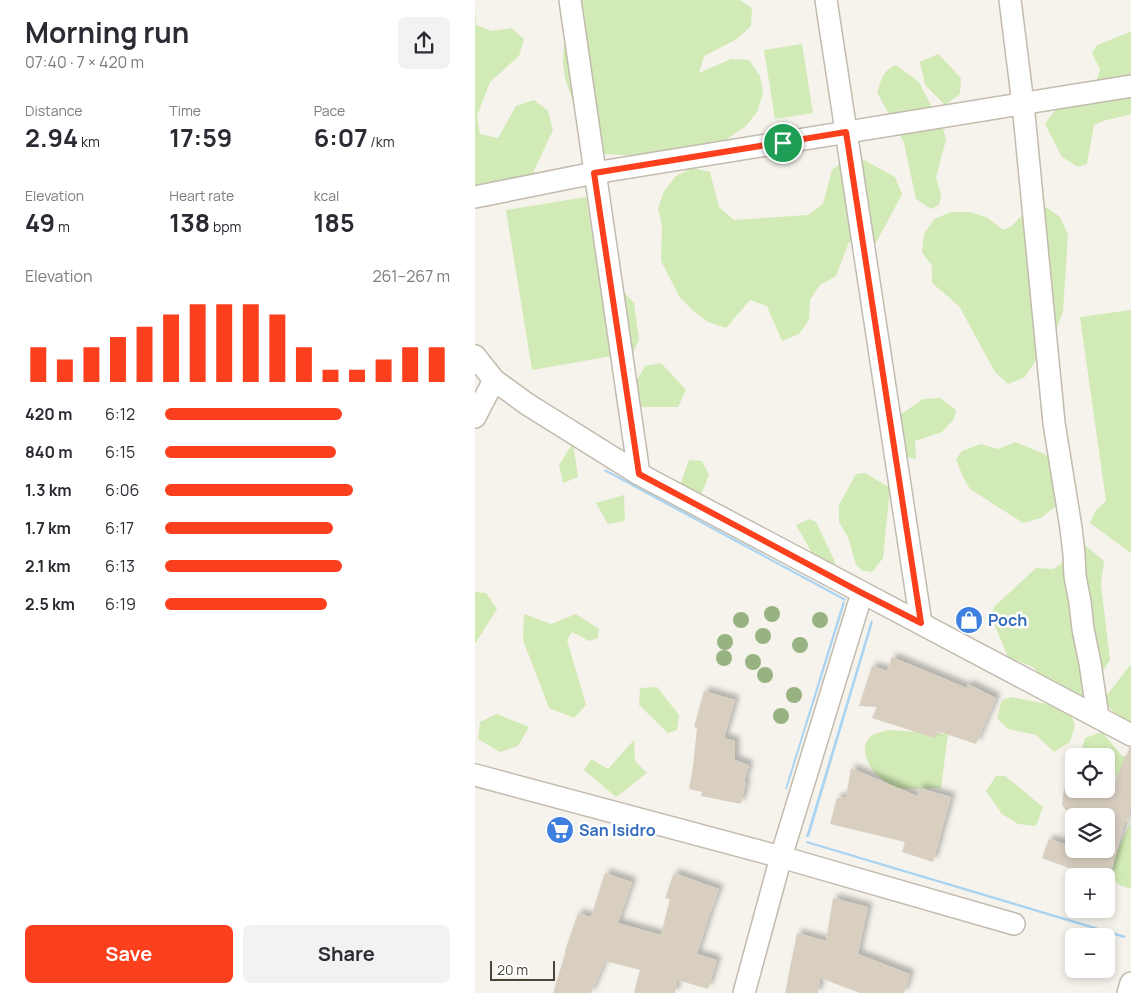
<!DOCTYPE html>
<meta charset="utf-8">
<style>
:root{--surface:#fff;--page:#f2f2f3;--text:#2b2b33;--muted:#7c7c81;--accent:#fc3f1d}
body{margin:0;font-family:Manrope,sans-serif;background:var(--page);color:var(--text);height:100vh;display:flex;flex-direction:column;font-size:19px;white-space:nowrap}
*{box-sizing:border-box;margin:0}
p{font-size:16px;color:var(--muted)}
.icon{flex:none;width:28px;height:28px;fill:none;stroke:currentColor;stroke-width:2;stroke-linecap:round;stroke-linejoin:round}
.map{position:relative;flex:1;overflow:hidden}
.drawer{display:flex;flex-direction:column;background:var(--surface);width:475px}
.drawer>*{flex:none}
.buttons{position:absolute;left:590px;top:748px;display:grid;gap:10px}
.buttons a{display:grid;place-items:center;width:50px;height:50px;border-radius:8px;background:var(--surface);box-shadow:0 2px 8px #0003;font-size:25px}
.scale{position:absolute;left:15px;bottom:12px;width:65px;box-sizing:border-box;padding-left:5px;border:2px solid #4b4439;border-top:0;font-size:14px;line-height:18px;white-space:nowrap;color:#4b4439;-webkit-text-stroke:4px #fff;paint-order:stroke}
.pin{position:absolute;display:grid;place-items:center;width:42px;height:42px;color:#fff;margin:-21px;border:2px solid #fff;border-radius:50%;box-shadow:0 1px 5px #0007}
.round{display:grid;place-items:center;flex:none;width:52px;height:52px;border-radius:8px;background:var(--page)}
.overview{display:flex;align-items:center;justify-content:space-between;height:85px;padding:0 25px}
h1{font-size:28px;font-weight:700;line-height:38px}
.figures{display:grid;grid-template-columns:repeat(3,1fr);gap:8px;height:85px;padding:5px 25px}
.figures div{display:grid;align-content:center}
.figures b{font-size:25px;font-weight:700}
.figures small{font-size:14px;font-weight:400}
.figures p{font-size:14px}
.chart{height:140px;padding:10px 25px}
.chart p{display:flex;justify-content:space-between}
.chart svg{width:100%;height:90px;margin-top:5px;stroke:var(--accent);stroke-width:6}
.primary-button{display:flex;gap:10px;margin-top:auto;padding:10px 25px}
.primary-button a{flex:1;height:58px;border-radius:8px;background:var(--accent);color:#fff;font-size:20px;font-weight:700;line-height:58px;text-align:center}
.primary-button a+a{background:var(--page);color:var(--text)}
ul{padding:0 25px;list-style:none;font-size:16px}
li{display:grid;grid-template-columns:80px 60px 1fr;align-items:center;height:38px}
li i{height:12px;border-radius:6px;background:var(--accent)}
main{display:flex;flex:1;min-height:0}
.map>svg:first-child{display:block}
.green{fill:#d2eab5}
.water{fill:#a9d4f2}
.building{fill:#d8cfc1;filter:url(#shadow)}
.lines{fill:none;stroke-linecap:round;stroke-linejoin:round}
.minor-casing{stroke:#c2bbae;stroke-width:24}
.minor{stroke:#fff;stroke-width:21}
.tree{fill:#97b381}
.route-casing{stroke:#fff;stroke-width:10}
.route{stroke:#fc3f1d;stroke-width:6}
.labels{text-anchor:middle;stroke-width:5;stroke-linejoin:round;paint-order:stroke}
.shop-label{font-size:16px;font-weight:bold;fill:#366cbe;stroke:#fff;text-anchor:start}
</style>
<main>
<section class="drawer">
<div class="overview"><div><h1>Morning run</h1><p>07:40 · 7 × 420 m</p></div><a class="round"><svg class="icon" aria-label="share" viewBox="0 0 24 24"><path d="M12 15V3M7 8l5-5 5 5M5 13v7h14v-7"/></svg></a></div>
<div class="figures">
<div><p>Distance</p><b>2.94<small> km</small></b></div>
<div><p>Time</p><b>17:59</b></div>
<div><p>Pace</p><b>6:07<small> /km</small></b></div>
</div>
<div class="figures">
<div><p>Elevation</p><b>49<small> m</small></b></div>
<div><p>Heart rate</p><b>138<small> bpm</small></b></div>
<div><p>kcal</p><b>185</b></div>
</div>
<div class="chart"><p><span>Elevation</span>261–267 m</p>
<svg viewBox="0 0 160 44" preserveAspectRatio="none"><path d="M5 44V27M15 44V33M25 44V27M35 44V22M45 44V17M55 44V11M65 44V6M75 44V6M85 44V6M95 44V11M105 44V27M115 44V38M125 44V38M135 44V33M145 44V27M155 44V27"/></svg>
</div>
<ul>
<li><b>420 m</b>6:12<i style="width:62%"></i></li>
<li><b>840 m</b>6:15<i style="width:60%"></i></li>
<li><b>1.3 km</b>6:06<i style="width:66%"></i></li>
<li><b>1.7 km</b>6:17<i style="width:59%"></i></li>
<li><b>2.1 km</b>6:13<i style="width:62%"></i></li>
<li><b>2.5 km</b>6:19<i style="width:57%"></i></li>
</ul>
<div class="primary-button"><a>Save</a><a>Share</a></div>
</section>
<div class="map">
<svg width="656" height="993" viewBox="0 0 656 993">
<defs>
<filter id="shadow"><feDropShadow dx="4.5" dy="-4.5" stdDeviation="2.5" flood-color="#0004"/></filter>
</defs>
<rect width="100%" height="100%" fill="#f6f3ec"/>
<g class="green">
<polygon points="107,0 265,0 277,8 276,26 262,39 229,56 224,73 256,59 274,60 285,76 288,93 282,112 271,126 240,147 186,157 130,154 125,144 103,115 90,79 88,62 89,43"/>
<polygon points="0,6 1,25 17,31 36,28 49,39 44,56 15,82 2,116 5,134 23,138 41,106 59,100 73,111 78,130 55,179 0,194"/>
<polygon points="655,32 656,32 656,114 628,121 619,125 612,164 603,167 587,157 570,124 581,109 620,86 625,69 617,53 622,45"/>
<polygon points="327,44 338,113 300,119 289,50"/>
<polygon points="463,54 486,78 485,94 470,105 450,85 445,62"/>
<path d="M421 65 444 82 469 131 471 140 461 177 466 195 464 205 456 209 441 199 429 143 402 92C407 79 407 71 421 65Z"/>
<polygon points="371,159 389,160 420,177 427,194 401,243 374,242 361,276 345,285 335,300 334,320 324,334 307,341 292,306 275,300 251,328 233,322 218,311 204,296 186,261 187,226 183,208 189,191 201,176 217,168 235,172 244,207 259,220 333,215 348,204 357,170"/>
<polygon points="111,197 129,308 147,290 159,303 164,340 156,357 137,356 57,370 31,210"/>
<polygon points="571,207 585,217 593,235 588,312 581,330 550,377 533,384 520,372 484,306 457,283 457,266 447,252 449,234 459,219 476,212 495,212 513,218 528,230 537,226 553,208"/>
<polygon points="656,310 656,553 615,523 621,510 631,501 605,317"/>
<polygon points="186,363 211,390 203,407 167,407 161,400 161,382 170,366"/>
<polygon points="465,398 481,410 479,419 467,432 440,441 441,459 426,456 416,421 448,399"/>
<polygon points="541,442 576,457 587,501 566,518 548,523 495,489 488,477 481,459 487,451 506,444 523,449"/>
<polygon points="98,443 103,477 88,483 84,465"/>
<polygon points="214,460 227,461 234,475 224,500 202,494"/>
<polygon points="390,473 415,488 408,558 397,572 388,571 381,565 373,537 364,522 364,505 381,474"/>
<polygon points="149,495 150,521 133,524 121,503"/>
<polygon points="334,519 341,522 360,562 357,575 348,572 321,525"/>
<polygon points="601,538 629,561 626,584 635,660 619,685 604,698 576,688 558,667 533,657 516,616 519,607 561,568 578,569 586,564 593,539"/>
<polygon points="0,592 11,593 22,609 0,644"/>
<polygon points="49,614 76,624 101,614 124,629 123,638 114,641 97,632 92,640 111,705 99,718 74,708 48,640"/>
<polygon points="656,664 656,727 651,725 634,707 632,702 632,695"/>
<polygon points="182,687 204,715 202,730 193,733 164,705 165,688"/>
<polygon points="536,697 593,708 600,725 595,742 579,752 561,735 533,729 522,718 527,700"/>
<polygon points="22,714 54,727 43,746 25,752 3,739 5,722"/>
<path d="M413 730 473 734 466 788C457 788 429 790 422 788 416 785 407 780 402 775 393 766 384 747 395 737 399 733 407 732 413 730Z"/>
<polygon points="627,732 646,755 656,758 656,774 633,779 631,778 631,756 605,756 610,738"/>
<polygon points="159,740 160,761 172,773 141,797 109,770 116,759 133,769"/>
<polygon points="521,776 530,776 568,807 561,826 543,824 527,814 511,791"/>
<path d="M656 822V887L654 888C647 886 641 885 638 877 634 863 650 834 656 822Z"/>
</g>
<g class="water">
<polygon points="130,469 371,599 370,601 129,471"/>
<polygon points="368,601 370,603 312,789 310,789"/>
<polygon points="396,620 398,622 334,837 331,837"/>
<polygon points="332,841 651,936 649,938 331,843"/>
</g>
<g class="building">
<polygon points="417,657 492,688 493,684 521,698 501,744 462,731 460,738 397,718 402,707 384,706 397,666 412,671"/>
<polygon points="229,691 260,700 249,738 260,741 260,760 274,765 269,782 271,782 266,804 226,796 227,792 214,789 218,767 222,728 219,727"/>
<polygon points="655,747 656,747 656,809 652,822 650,821 635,876 606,876 607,873 567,858 574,839 599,847 599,849 604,849 623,854 619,849 631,849 631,816 599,816 599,821 587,805 589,789 637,789"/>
<polygon points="376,768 442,796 444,788 476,797 458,862 427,852 430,842 355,824 362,798 371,797"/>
<polygon points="130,873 157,882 143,923 186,935 195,899 190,898 199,873 244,889 235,913 222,954 242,960 233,989 202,980 200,993 159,993 165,970 130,961 116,993 78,993 91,951 90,951 103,913 116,917"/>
<polygon points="358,898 393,907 383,954 435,974 429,993 385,993 345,978 343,993 310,993 322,933 351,941"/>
</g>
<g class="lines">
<g class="minor-casing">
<g id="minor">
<polyline points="95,0 164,474"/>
<polyline points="351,0 446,623"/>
<polyline points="535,0 548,104 579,423 596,528 599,554 600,576 605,602 608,629 615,663 623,717"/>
<polyline points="0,197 119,173 656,86"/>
<polyline points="0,356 19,380 52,404 164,474 656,735"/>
<polyline points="0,417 19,380"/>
<polyline points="0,775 306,857 539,924"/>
<polyline points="269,993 306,857 387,593"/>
<polyline points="653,993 656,983"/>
</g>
</g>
<use href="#minor" class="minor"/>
</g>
<g class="tree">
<circle cx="297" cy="614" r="8"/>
<circle cx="266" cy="620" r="8"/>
<circle cx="345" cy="620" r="8"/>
<circle cx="288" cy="636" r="8"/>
<circle cx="250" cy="642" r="8"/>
<circle cx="325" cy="645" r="8"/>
<circle cx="249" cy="658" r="8"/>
<circle cx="278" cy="662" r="8"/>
<circle cx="290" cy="675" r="8"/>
<circle cx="319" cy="695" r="8"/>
<circle cx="306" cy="716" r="8"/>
</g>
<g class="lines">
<g class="route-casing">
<polygon id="route" points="371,132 446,623 387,593 164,474 119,173"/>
</g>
<use href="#route" class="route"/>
</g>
<defs>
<g id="shop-disc" transform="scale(1.4375)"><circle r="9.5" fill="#3f7fe0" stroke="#fff"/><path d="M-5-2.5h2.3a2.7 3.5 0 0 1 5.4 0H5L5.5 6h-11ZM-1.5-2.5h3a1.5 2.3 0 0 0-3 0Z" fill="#fff"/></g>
<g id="supermarket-disc" transform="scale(1.4375)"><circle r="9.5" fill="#3f7fe0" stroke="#fff"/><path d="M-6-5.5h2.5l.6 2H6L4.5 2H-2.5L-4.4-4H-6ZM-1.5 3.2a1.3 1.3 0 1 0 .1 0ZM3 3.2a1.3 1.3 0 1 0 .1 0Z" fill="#fff"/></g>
</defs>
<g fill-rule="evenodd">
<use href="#shop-disc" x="494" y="620"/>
<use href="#supermarket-disc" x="85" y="830"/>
</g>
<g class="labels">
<g class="shop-label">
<text x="513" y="626">Poch</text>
<text x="104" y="836">San Isidro</text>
</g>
</g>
</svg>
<div class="buttons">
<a><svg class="icon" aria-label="locate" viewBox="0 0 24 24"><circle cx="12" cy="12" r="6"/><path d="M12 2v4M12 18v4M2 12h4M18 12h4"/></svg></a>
<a><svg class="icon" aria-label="layers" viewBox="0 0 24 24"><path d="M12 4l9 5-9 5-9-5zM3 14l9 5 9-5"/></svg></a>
<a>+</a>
<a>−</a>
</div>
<div class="scale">20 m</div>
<div class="pin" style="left:308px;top:143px;background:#1e9e55"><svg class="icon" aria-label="arrive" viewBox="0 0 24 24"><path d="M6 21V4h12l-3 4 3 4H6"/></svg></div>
</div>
</main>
